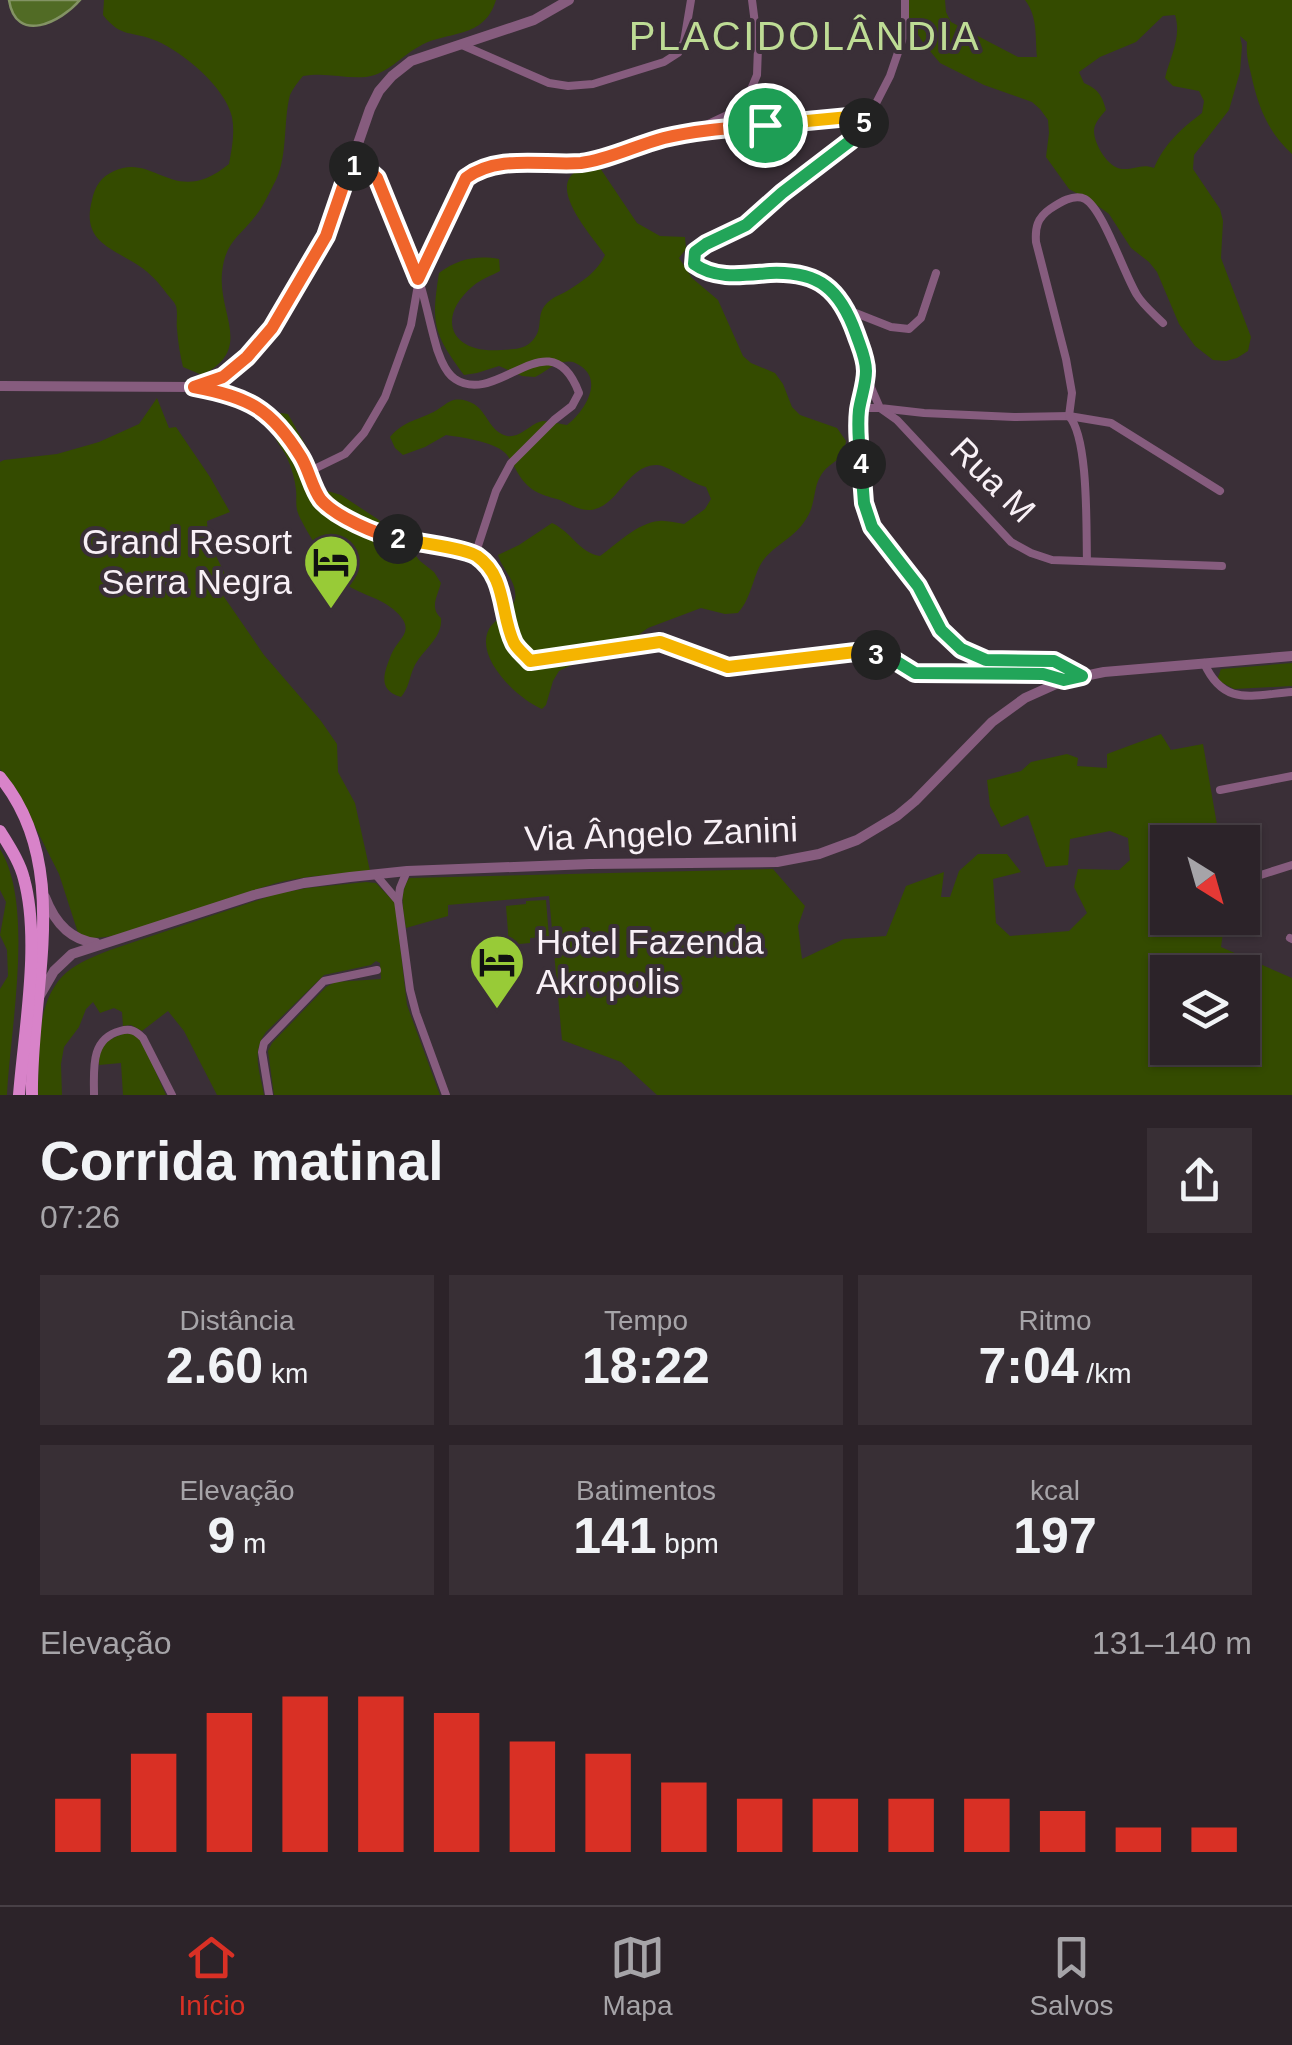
<!DOCTYPE html>
<html lang="pt">
<meta charset="utf-8">
<style>
:root{--surface:#2c2329;--page:#382f35;--text:#f1f3f6;--muted:#a6a4a8;--line:#484046;--accent:#d93025}
body{margin:0;font-family:Arial,sans-serif;background:var(--page);color:var(--text);height:100vh;display:flex;flex-direction:column;font-size:38px;white-space:nowrap}
*{box-sizing:border-box;margin:0}
p{font-size:32px;color:var(--muted)}
.icon{flex:none;width:55px;height:55px;fill:none;stroke:currentColor;stroke-width:2;stroke-linecap:round;stroke-linejoin:round}
.map{position:relative;height:1095px;overflow:hidden}
.panel{display:flex;flex-direction:column;background:var(--surface);flex:1}
.panel>*{flex:none}
.needle{width:65px;rotate:143deg}
.buttons{position:absolute;left:1150px;top:825px;display:grid;gap:20px}
.buttons a{display:grid;place-items:center;width:110px;height:110px;border-radius:0px;background:var(--surface);box-shadow:0 2px 8px #0004,0 0 0 2px var(--line);font-size:50px}
.pin{position:absolute;display:grid;place-items:center;width:85px;height:85px;color:#fff;margin:-42px;border:5px solid #fff;border-radius:50%;box-shadow:0 2px 10px #0007}
.km{position:absolute;width:50px;height:50px;margin:-25px;border-radius:50%;background:#222;color:#fff;font-size:28px;line-height:50px;text-align:center}
.round{display:grid;place-items:center;flex:none;width:105px;height:105px;border-radius:0px;background:var(--page)}
.headline{display:flex;align-items:center;justify-content:space-between;height:170px;padding:0 40px}
h1{font-size:55px;font-weight:800;line-height:75px}
.stats{display:grid;grid-template-columns:repeat(3,1fr);gap:15px;height:170px;padding:10px 40px}
.stats div{display:grid;align-content:center;border-radius:0px;background:var(--page);text-align:center}
.stats b{font-size:50px;font-weight:800}
.stats small{font-size:28px;font-weight:400}
.stats p{font-size:28px}
.chart{height:280px;padding:20px 40px}
.chart p{display:flex;justify-content:space-between}
.chart svg{width:100%;height:180px;margin-top:10px;stroke:var(--accent);stroke-width:6}
.tabs{display:flex;justify-content:space-around;align-items:center;height:140px;border-top:2px solid var(--line);background:var(--surface);font-size:28px;color:var(--muted)}
.tabs a{display:grid;justify-items:center;gap:5px}
.tabs .current{color:var(--accent)}
.map>svg:first-child{display:block}
.green{fill:#344b00;fill-rule:evenodd}
.water{fill:#516b25;stroke:#839364;stroke-width:2.5}
.lines{fill:none;stroke-linecap:round;stroke-linejoin:round}
.minor{stroke:#865c7e;stroke-width:8}
.tertiary{stroke:#865c7e;stroke-width:10}
.primary{stroke:#d883c9;stroke-width:12}
.split-1-casing{stroke:#fff;stroke-width:20}
.split-2-casing{stroke:#fff;stroke-width:20}
.split-3-casing{stroke:#fff;stroke-width:20}
.split-4-casing{stroke:#fff;stroke-width:20}
.split-5-casing{stroke:#fff;stroke-width:20}
.split-6-casing{stroke:#fff;stroke-width:20}
.split-1{stroke:#f0652b;stroke-width:12}
.split-2{stroke:#f0652b;stroke-width:12}
.split-3{stroke:#f5b400;stroke-width:12}
.split-4{stroke:#22a559;stroke-width:12}
.split-5{stroke:#22a559;stroke-width:12}
.split-6{stroke:#f5b400;stroke-width:12}
.labels{text-anchor:middle;stroke-width:8;stroke-linejoin:round;paint-order:stroke}
.street-label{font-size:35px;fill:#f8f0f6;stroke:#3a2f37}
.poi-label{font-size:35px;fill:#f8f0f6;stroke:#3a2f37;text-anchor:end}
.quarter-label{font-size:40px;letter-spacing:2.5px;fill:#bedc95;stroke:#3a2f37}
</style>
<div class="map">
<svg width="1292" height="1095" viewBox="0 0 1292 1095">
<rect width="100%" height="100%" fill="#3a2f37"/>
<g class="green">
<path d="M104 0H496C484 40 448 30 420 46 401 56 388 74 366 77 344 79 327 72 303 76 298 82 293 88 290 95 283 122 288 154 276 180 270 191 264 205 257 214 240 237 225 241 222 273 218 315 254 349 202 375L183 367C180 355 178 342 177 329 176 323 178 313 176 306 174 301 170 298 167 294 158 281 147 270 133 262 106 246 82 238 92 200 95 186 101 177 114 171 155 152 174 209 229 164 232 148 235 133 232 117 225 87 184 53 157 41 131 30 122 39 103 15Z"/>
<path d="M906 0H945L946 12 951 22 1018 57H1037C1035 37 1038 17 1025 0H1292V154C1267 131 1258 106 1251 74 1248 62 1246 54 1247 42L1240 36 1242 46 1240 72 1229 110 1194 155 1193 169 1220 209 1223 221 1221 258 1251 337 1248 351 1237 358 1226 361 1213 360 1195 346 1179 324 1157 272 1149 262 1131 248 1109 214 1091 201 1069 189 1046 157 1049 133 1048 120 1040 109 1032 102 984 85 940 63 924 44 910 22ZM1175 15C1182 37 1170 57 1165 78L1173 86 1199 91 1204 101 1202 113C1181 129 1165 143 1154 168 1142 163 1134 170 1122 169 1108 168 1094 144 1094 131 1094 123 1101 116 1106 110 1102 95 1098 89 1084 83L1079 72 1100 57 1136 42 1163 16Z"/>
<path d="M587 167 600 168 637 223 660 236 685 237 686 249 679 258 692 278 718 300 743 356 751 363 775 373 783 384 792 407 800 415 837 428 846 441C843 464 829 460 820 477 814 487 815 502 809 514 797 537 780 541 765 558 753 572 753 596 738 613L725 614 701 608 648 628 616 651 592 655 559 671 553 681 546 705 542 709C518 699 474 658 489 629 495 618 512 612 515 599 518 583 502 569 498 555L519 545 552 523C572 532 579 553 600 556 617 544 637 523 659 521 666 520 676 523 684 524L705 509 711 499 706 487C690 483 668 465 657 465 624 464 616 518 581 509 574 507 567 503 560 500 543 495 532 493 521 478 515 470 512 459 504 452 494 442 460 437 446 435L425 447 403 455 395 448 390 437C406 419 418 421 437 410 442 407 446 403 451 401 458 398 467 400 474 404 487 412 490 432 507 436 522 438 530 423 543 421 550 421 560 424 567 425 584 412 605 380 579 365 573 361 570 361 563 362 553 364 544 373 535 377L522 376 499 366 477 373 464 375C433 333 431 324 439 273 458 259 476 255 499 259L500 271C491 276 481 279 473 286 435 318 451 354 501 350 511 349 522 350 530 343 546 329 534 316 547 303 553 297 560 295 567 291 582 282 598 271 605 255 590 233 539 179 587 167Z"/>
<path d="M157 398 169 428 176 427 210 477 230 512 207 521 208 540 227 578 220 591 264 655 321 721 337 744 338 772 355 803 370 871C342 874 313 875 285 881 239 891 117 949 79 936L59 874 26 809 0 769V462L4 460 57 454 99 442 139 424Z"/>
<path d="M281 413 288 414 307 448 316 485 321 489 341 495 379 520 404 541 420 561 434 572 441 583C438 595 429 608 441 618 443 638 422 650 414 667 409 678 409 688 401 697 377 690 384 673 391 655 398 637 419 631 393 609 377 596 354 593 339 579 331 571 301 523 298 513 295 506 297 497 296 490 295 480 292 469 288 460 284 450 276 442 273 433 270 424 276 418 281 413Z"/>
<polygon points="1292,663 1292,686 1234,689 1217,680 1221,669"/>
<path d="M1161 734 1171 750 1203 744 1220 842H1168V918H1225L1221 947 1292 978V1095H657L621 1062 562 1040 549 896 448 905V916L406 928C403 910 399 894 409 878L773 869 805 906 798 926 802 959 844 939 886 936 906 886 944 872 941 897H950L959 871 978 854H1007L1021 872 993 879 996 923 1010 936 1069 931 1087 913 1074 887 1078 869 1119 870 1130 860 1128 838 1110 831 1070 839 1068 865 1046 867 1028 815 1001 827 990 806 987 780 1021 771 1031 762 1067 754 1078 758 1077 766 1107 768V754ZM1168 972H1242V1048H1168Z"/>
<path d="M0 849C35 906 10 1029 7 1095H0V989L8 976 7 950 0 935 6 902 0 890Z"/>
<path d="M366 882 376 883 395 903 407 1005 440 1095H274L268 1051 272 1043 326 987 335 982 381 979 380 963 376 961 371 965 324 975 266 1032C251 1052 260 1072 264 1095H217L184 1031 168 1011 142 1031 131 1025 123 1026 122 1012 114 1008 100 1013 93 1002 86 1009 79 1027 64 1047 61 1064 62 1095H38C39 1056 34 1000 67 972 79 962 95 956 110 950L276 894 307 888Z"/>
<polygon points="546,900 549,937 530,938 530,943 509,945 506,906 526,904 526,901"/>
<path d="M129 1032 141 1039 166 1095H123L121 1063 99 1065C97 1043 111 1038 129 1032Z"/>
</g>
<path class="water" d="M9 0H80C61 22 16 45 9 0Z"/>
<g class="lines">
<g class="minor">
<polyline points="905,0 905,32 890,76 870,115 850,141 783,193 746,225 706,244 695,252 694,264 705,272 732,275 787,273 810,277 837,293 848,310 865,359 866,375 857,432 865,503 872,527 918,586 941,630 961,649 986,660 1054,661 1082,676"/>
<polyline points="462,45 549,83 568,86 593,84 664,62 678,53 684,42 691,0"/>
<polyline points="697,131 870,115"/>
<path d="M350 166 368 170 377 178C390 209 405 239 416 271 424 293 428 316 434 338 437 351 444 372 455 379 498 408 550 316 579 393L572 406 554 420 511 463 496 491 475 555"/>
<polyline points="848,310 891,327 909,329 921,318 936,273"/>
<polyline points="866,376 880,408 924,413 1014,417 1069,416 1111,423 1220,491"/>
<polyline points="198,388 242,398 275,420 303,459 321,499 345,518 389,537 475,555 493,573 503,596 508,626 516,647 530,661 659,642 728,667 864,651 894,660 915,673 1043,673 1065,680"/>
<polyline points="859,408 880,408 897,420 1011,542 1031,553 1052,560 1222,566"/>
<polyline points="308,472 345,454 364,433 385,397 411,325 419,279 466,178 479,169 493,165 584,163 693,131 727,115 747,99 757,75 758,47 752,0"/>
<path d="M1087 561C1086 530 1089 438 1069 416L1072 393 1066 359 1036 242C1035 228 1037 218 1050 209 1059 203 1074 193 1085 199 1103 209 1124 274 1137 295 1143 305 1154 314 1163 323"/>
<path d="M1204 663C1224 707 1251 695 1292 692"/>
<polyline points="1220,790 1292,776"/>
<polyline points="407,871 400,888 398,901 410,990 416,1013 446,1095"/>
<polyline points="376,875 398,901"/>
<polyline points="1242,881 1292,865"/>
<polyline points="1290,938 1292,939"/>
<path d="M94 1095C94 1069 90 1039 120 1031 131 1028 136 1031 143 1038L172 1095"/>
<polyline points="269,1095 262,1052 264,1043 324,981 377,970"/>
</g>
<g class="tertiary">
<polyline points="0,386 194,387 223,377 247,357 272,328 326,236 370,109 379,91 392,76 411,61 534,20 569,0"/>
<path d="M45 897C54 921 69 940 96 943"/>
<polyline points="39,997 54,971 72,954 254,895 304,883 350,877 407,871 590,864 777,862 819,854 857,840 897,816 915,801 992,722 1025,698 1065,680 1104,672 1292,656"/>
</g>
<g class="primary">
<path d="M0 777C74 867 30 990 32 1095"/>
<path d="M0 831C9 846 20 862 24 879 41 941 24 1031 19 1095"/>
</g>
</g>
<g class="lines">
<g class="split-1-casing">
<path id="split-1" d="M354 166 368 170 377 178 418 279 466 178C498 154 544 166 581 163 608 160 637 145 664 138 697 130 731 128 765 125"/>
</g>
<g class="split-2-casing">
<path id="split-2" d="M354 166H350L326 236 272 328 247 357 223 377 194 387C248 397 271 408 301 457 309 470 312 488 321 500 336 517 376 534 398 539"/>
</g>
<g class="split-3-casing">
<path id="split-3" d="M398 539C416 542 464 548 477 556 507 577 500 614 514 643 518 650 525 655 530 661L660 642 728 667 864 651 876 655"/>
</g>
<g class="split-4-casing">
<polyline id="split-4" points="861,464 864,503 872,527 918,586 941,630 961,649 986,660 1054,661 1082,676 1064,680 1043,674 915,673 894,660 876,655"/>
</g>
<g class="split-5-casing">
<path id="split-5" d="M861 464C859 446 857 428 859 410 861 397 866 384 866 371 866 358 860 346 856 334 840 289 819 271 770 273 744 275 716 280 694 264L695 252 706 244 746 225 782 193 850 141 864 123"/>
</g>
<g class="split-6-casing">
<polyline id="split-6" points="765,125 870,115 864,123"/>
</g>
<use href="#split-1" class="split-1"/>
<use href="#split-2" class="split-2"/>
<use href="#split-3" class="split-3"/>
<use href="#split-4" class="split-4"/>
<use href="#split-5" class="split-5"/>
<use href="#split-6" class="split-6"/>
</g>
<defs>
<g id="hotel-pin" transform="scale(2.875)"><path d="M0 17L-7.5 6A9.5 9.5 0 1 1 7.5 6Z" fill="#98cb37" stroke="#3a2f37"/><path d="M-6-4.5h1.5V1H6V5H4.5V3h-9V5H-6ZM-4 0a1.8 1.8 0 1 1 3.6 0ZM.5 0V-2.5h3Q6-2.5 6 0Z" fill="#111"/></g>
</defs>
<g fill-rule="evenodd">
<use href="#hotel-pin" x="331" y="562"/>
<use href="#hotel-pin" x="497" y="962"/>
</g>
<g class="labels">
<g class="street-label">
<text transform="translate(993 480) rotate(45)" y="12">Rua M</text>
<text transform="translate(661 834) rotate(-2)" y="12">Via Ângelo Zanini</text>
</g>
<g class="poi-label">
<text x="292" y="554">Grand Resort<tspan x="292" dy="40">Serra Negra</tspan></text>
<text x="536" y="954" text-anchor="start">Hotel Fazenda<tspan x="536" dy="40">Akropolis</tspan></text>
</g>
<g class="quarter-label">
<text x="805" y="50">PLACIDOLÂNDIA</text>
</g>
</g>
</svg>
<div class="buttons">
<a><svg class="needle" viewBox="-14 -14 28 28"><path d="M0-13l5 13h-10z" fill="#e53935"/><path d="M0 13l5-13h-10z" fill="#a6a4a8"/></svg></a>
<a><svg class="icon" aria-label="layers" viewBox="0 0 24 24"><path d="M12 4l9 5-9 5-9-5zM3 14l9 5 9-5"/></svg></a>
</div>
<div class="pin" style="left:765px;top:125px;background:#1e9e55"><svg class="icon" aria-label="arrive" viewBox="0 0 24 24"><path d="M6 21V4h12l-3 4 3 4H6"/></svg></div>
<b class="km" style="left:354px;top:166px">1</b>
<b class="km" style="left:398px;top:539px">2</b>
<b class="km" style="left:876px;top:655px">3</b>
<b class="km" style="left:861px;top:464px">4</b>
<b class="km" style="left:864px;top:123px">5</b>
</div>
<section class="panel">
<div class="headline"><div><h1>Corrida matinal</h1><p>07:26</p></div><a class="round"><svg class="icon" aria-label="share" viewBox="0 0 24 24"><path d="M12 15V3M7 8l5-5 5 5M5 13v7h14v-7"/></svg></a></div>
<div class="stats">
<div><p>Distância</p><b>2.60<small> km</small></b></div>
<div><p>Tempo</p><b>18:22</b></div>
<div><p>Ritmo</p><b>7:04<small> /km</small></b></div>
</div>
<div class="stats">
<div><p>Elevação</p><b>9<small> m</small></b></div>
<div><p>Batimentos</p><b>141<small> bpm</small></b></div>
<div><p>kcal</p><b>197</b></div>
</div>
<div class="chart"><p><span>Elevação</span>131–140 m</p>
<svg viewBox="0 0 160 44" preserveAspectRatio="none"><path d="M5 44V31M15 44V20M25 44V10M35 44V6M45 44V6M55 44V10M65 44V17M75 44V20M85 44V27M95 44V31M105 44V31M115 44V31M125 44V31M135 44V34M145 44V38M155 44V38"/></svg>
</div>
</section>
<nav class="tabs">
<a class="current"><svg class="icon" aria-label="home" viewBox="0 0 24 24"><path d="M3 11l9-7 9 7M6 9v11h12V9"/></svg>Início</a>
<a><svg class="icon" aria-label="map" viewBox="0 0 24 24"><path d="M3 6l6-2 6 2 6-2v14l-6 2-6-2-6 2zM9 4v14M15 6v14"/></svg>Mapa</a>
<a><svg class="icon" aria-label="saved" viewBox="0 0 24 24"><path d="M7 4h10v16l-5-4-5 4z"/></svg>Salvos</a>
</nav>
